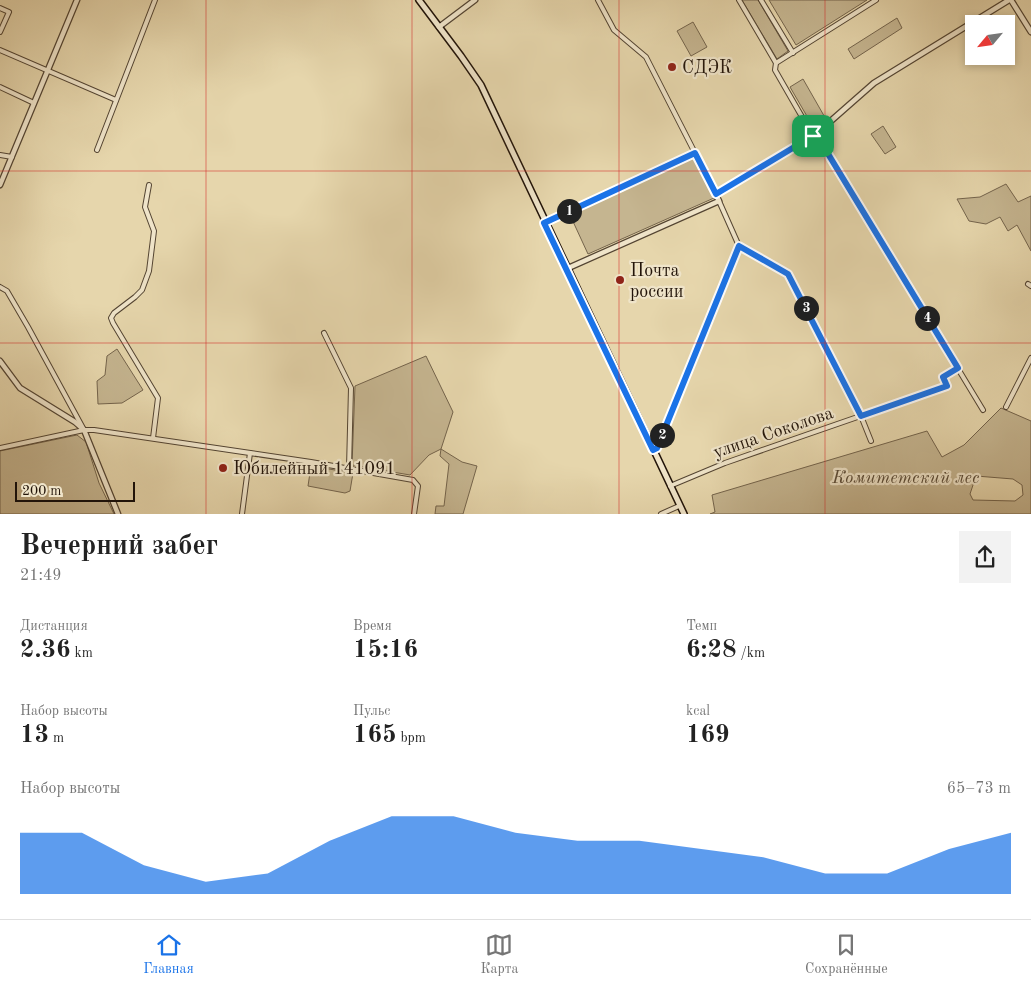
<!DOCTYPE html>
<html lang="ru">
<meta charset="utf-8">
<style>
:root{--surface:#fff;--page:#f2f2f2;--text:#222;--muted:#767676;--line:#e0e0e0;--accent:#1a73e8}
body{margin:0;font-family:"Old Standard TT",serif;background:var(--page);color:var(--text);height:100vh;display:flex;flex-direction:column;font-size:19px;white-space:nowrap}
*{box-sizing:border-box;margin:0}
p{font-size:16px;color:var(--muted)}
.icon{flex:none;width:28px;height:28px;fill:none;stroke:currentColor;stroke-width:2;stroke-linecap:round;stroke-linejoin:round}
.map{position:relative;height:514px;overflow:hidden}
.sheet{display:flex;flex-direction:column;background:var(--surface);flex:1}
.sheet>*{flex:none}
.needle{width:32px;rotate:241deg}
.controls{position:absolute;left:965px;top:15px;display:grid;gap:10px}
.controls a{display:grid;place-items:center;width:50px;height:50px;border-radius:0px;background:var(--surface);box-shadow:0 2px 8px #0003;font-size:25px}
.scale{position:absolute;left:15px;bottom:12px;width:120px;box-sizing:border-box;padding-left:5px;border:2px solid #221409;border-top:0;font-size:14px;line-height:18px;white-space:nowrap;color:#221409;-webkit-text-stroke:4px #efe4c9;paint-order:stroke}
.pin{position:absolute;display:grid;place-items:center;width:42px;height:42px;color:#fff;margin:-21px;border-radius:10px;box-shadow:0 2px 8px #0006}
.km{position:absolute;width:25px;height:25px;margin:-12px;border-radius:50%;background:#222;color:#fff;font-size:14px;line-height:25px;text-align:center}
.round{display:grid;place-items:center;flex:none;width:52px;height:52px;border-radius:0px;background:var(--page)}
.head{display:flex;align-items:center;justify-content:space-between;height:85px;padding:0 20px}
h1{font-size:28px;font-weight:600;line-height:38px}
.figures{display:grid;grid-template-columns:repeat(3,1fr);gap:8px;height:85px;padding:5px 20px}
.figures div{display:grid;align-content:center}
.figures b{font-size:25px;font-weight:600}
.figures small{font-size:14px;font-weight:400}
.figures p{font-size:14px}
.chart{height:140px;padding:10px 20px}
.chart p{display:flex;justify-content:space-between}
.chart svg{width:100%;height:90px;margin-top:5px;fill:var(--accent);opacity:.7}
.tab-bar{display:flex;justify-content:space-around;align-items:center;height:70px;border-top:1px solid var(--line);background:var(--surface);font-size:14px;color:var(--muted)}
.tab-bar a{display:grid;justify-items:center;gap:2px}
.tab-bar .on{color:var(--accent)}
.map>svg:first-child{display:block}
.green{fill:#c5b590;stroke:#74644c;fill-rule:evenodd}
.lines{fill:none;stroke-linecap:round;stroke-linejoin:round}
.minor-casing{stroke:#534432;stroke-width:6}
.tertiary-casing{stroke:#534432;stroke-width:7}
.secondary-casing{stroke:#221409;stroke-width:8}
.minor{stroke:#efe4c9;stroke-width:4}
.tertiary{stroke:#efe4c9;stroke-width:4.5}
.secondary{stroke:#efe4c9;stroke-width:5}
.route-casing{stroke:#fff;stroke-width:10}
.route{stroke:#1a73e8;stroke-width:6}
.grid{fill:none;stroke:#d62828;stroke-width:1;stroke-opacity:0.55}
.poi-dot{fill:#8f2418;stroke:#efe4c9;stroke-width:2}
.labels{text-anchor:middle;stroke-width:4.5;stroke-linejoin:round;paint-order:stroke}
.poi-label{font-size:18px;fill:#221409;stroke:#efe4c9;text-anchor:start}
.street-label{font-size:18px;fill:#221409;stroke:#efe4c9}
.park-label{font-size:18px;font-style:italic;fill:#5b4c38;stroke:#efe4c9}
</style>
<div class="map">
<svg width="1031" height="514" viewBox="0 0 1031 514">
<rect width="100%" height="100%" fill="#e6d6ac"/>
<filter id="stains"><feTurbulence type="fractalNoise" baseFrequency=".004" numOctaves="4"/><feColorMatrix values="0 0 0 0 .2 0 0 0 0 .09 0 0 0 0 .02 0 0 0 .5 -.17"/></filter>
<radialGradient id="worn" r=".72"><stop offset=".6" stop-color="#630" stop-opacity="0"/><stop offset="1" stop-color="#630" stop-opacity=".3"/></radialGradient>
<g class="green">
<polygon points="742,0 758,0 788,51 777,59"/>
<polygon points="769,0 867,0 796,45"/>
<polygon points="897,18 902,28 854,59 848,49"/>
<polygon points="693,22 707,47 691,56 677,31"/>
<polygon points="803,79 827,121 815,130 790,87"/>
<polygon points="883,126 896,147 885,154 871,134"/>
<polygon points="695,156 714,198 588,254 570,215"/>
<polygon points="1006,184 1018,202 1031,196 1031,251 1017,225 1008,231 1000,217 986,224 969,221 957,199 980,197"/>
<polygon points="117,349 143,390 122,403 98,404 97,381 105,375 107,356"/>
<polygon points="426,356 453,412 441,449 462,462 477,466 463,514 435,514 436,506 444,506 449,464 440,456 441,449 429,455 410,475 352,465 355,386"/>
<path d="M1001 408 1031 421V514H710L715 512 712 495 927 431 942 457 964 445ZM976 476 1013 479 1022 485 1023 495 1015 501 973 500 970 494Z"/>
<polygon points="77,435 86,442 99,483 114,514 0,514 0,451"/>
<polygon points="311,466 353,473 350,491 345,493 308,486"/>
</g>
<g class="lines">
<g class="minor-casing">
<g id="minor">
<polyline points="598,0 614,30 646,57 695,153"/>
<polyline points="739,0 776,63 775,70 813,136"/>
<polyline points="761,0 793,53"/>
<polyline points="0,8 9,12 0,32"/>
<polyline points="0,50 116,100"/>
<polyline points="776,63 876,0"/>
<polyline points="0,87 34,103"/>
<polyline points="816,134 983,410"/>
<polyline points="97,150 155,0"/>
<polyline points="0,155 12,157"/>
<polyline points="149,185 145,207 154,231 149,271 142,290 135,297 114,313 111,318 113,323 158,398 153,438"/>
<polyline points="719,201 739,246 789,274 861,416 871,441"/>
<polyline points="1028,284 1031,286"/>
<polyline points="0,287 7,291 28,327 84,430 94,430 311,462 413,480 418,486 414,514"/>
<polyline points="324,333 351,388 349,468"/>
<polyline points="1006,407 1031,358"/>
<polyline points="0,448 84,430"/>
<polyline points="653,450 657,448 739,246"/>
<polyline points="670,486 725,463 947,386 943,377 958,368"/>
<polyline points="242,514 250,453"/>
<polyline points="661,514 679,506"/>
</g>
</g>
<g class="tertiary-casing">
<g id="tertiary">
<polyline points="1011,0 1031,32"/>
<polyline points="439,27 475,0"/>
<polyline points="0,185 77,0"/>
<polyline points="716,194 816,134 874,83 1009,0"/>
<polyline points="544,223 695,153 719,201 566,269"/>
<polyline points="0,361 20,388 75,422 84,430 118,514"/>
</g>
</g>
<g class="secondary-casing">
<polyline id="secondary" points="419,0 461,56 481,85 684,514"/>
</g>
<use href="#minor" class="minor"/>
<use href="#tertiary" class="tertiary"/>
<use href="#secondary" class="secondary"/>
</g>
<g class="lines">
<g class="route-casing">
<polygon id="route" points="816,134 958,368 943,377 947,386 861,416 788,274 739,246 657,448 653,450 544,223 695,153 716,194"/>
</g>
<use href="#route" class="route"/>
</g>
<path class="grid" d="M206 0V514M412 0V514M619 0V514M825 0V514M0 171H1031M0 343H1031"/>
<g class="poi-dot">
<circle cx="672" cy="67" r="5"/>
<circle cx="620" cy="280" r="5"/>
<circle cx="223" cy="468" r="5"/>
</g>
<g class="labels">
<g class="poi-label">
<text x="682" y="73">СДЭК</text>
<text x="630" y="276">Почта<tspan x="630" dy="21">россии</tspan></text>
<text x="233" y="474">Юбилейный 141091</text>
</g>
<g class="street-label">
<text transform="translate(773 432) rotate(-19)" y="6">улица Соколова</text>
</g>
<g class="park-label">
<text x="906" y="483">Комитетский лес</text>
</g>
</g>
<rect width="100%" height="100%" filter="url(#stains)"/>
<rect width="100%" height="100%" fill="url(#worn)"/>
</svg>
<div class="controls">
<a><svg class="needle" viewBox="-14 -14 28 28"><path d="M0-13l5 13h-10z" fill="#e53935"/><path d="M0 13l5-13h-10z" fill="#767676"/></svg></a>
</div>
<div class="scale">200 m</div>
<div class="pin" style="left:813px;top:136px;background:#1e9e55"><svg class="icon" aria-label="arrive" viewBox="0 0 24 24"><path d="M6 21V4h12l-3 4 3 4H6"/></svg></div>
<b class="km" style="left:569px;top:211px">1</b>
<b class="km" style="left:662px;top:435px">2</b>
<b class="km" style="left:806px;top:308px">3</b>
<b class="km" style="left:927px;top:318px">4</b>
</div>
<section class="sheet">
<div class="head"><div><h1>Вечерний забег</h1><p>21:49</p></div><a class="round"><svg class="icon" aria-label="share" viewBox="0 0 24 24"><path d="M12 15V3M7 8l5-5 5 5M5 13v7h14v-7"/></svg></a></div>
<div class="figures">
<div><p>Дистанция</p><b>2.36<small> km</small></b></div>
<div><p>Время</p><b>15:16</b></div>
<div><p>Темп</p><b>6:28<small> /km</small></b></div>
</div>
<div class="figures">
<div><p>Набор высоты</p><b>13<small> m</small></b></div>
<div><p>Пульс</p><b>165<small> bpm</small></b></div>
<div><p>kcal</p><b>169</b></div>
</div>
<div class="chart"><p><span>Набор высоты</span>65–73 m</p>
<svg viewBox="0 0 160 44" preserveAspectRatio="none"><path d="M0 44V14L10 14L20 30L30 38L40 34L50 18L60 6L70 6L80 14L90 18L100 18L110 22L120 26L130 34L140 34L150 22L160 14V44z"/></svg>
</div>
</section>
<nav class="tab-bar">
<a class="on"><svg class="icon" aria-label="home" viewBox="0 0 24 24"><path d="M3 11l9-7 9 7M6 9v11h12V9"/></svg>Главная</a>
<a><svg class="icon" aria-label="map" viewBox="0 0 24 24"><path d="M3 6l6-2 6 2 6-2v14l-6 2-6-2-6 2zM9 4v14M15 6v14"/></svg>Карта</a>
<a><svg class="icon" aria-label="saved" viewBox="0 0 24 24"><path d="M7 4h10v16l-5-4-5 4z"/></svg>Сохранённые</a>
</nav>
